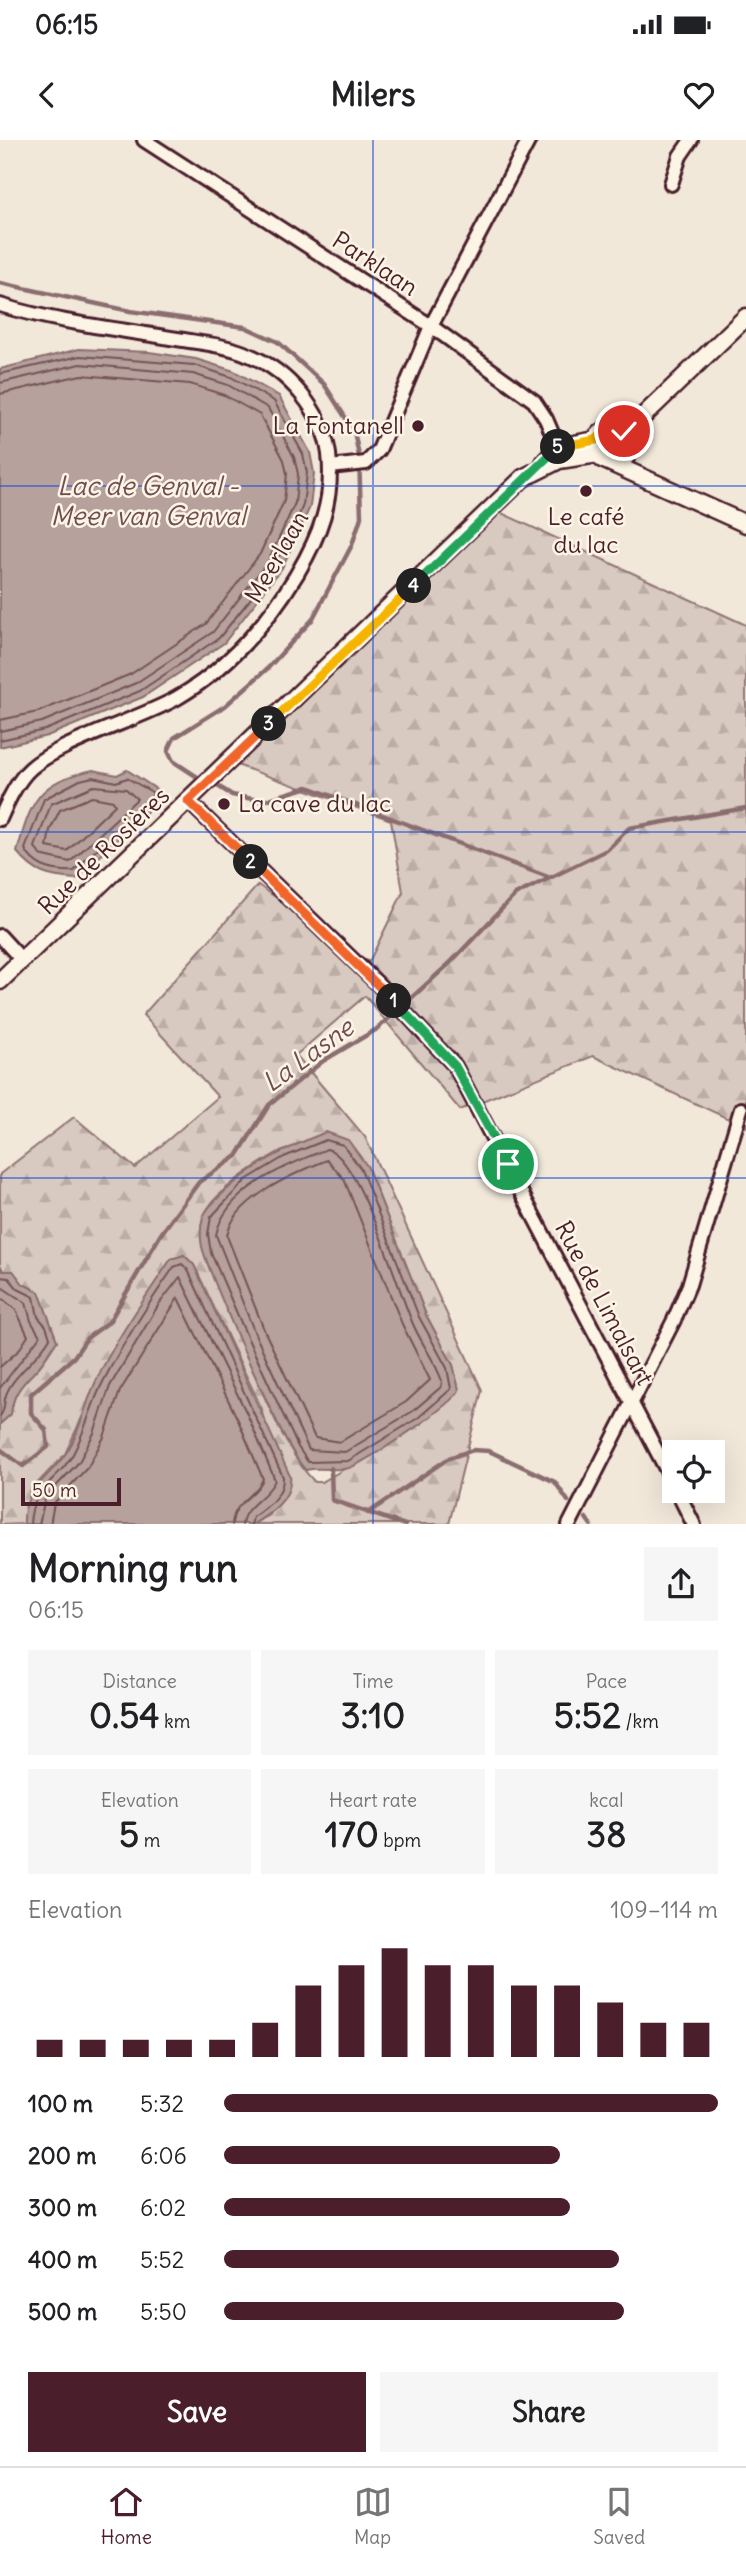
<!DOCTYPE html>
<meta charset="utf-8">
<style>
:root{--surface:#fff;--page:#f6f6f6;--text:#202124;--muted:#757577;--line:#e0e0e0;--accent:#4a1f2b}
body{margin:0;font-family:Delius,sans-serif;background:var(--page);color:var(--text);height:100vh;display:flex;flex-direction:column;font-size:26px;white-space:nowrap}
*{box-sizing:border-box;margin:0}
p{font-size:23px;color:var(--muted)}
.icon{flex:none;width:38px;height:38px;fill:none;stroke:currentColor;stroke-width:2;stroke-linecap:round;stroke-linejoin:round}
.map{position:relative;height:1384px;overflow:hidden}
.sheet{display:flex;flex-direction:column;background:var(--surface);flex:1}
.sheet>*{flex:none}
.tools{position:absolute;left:662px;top:1300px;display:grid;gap:14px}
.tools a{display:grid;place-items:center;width:63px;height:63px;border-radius:0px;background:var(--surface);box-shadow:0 7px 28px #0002;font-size:35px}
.scale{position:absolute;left:21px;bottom:18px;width:100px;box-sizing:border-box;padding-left:7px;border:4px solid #4a1f2b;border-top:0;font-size:19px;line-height:24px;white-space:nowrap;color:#4a1f2b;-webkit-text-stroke:5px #fcf5e5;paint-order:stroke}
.pin{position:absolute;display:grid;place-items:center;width:60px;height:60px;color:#fff;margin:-30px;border:4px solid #fff;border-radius:50%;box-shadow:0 2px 7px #0007}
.km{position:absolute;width:35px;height:35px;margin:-18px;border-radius:50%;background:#222;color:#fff;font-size:19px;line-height:35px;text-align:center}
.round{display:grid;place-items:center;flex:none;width:74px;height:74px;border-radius:0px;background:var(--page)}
.headline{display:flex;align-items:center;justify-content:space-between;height:119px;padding:0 28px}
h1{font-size:38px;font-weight:800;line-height:52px}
.figures{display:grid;grid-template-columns:repeat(3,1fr);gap:10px;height:119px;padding:7px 28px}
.figures div{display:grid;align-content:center;border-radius:0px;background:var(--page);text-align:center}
.figures b{font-size:35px;font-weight:800}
.figures small{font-size:19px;font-weight:400}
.figures p{font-size:19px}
.chart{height:196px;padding:14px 28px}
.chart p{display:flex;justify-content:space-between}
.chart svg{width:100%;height:126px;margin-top:7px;stroke:var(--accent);stroke-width:6}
.cta{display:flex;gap:14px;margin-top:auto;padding:14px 28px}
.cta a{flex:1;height:80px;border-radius:0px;background:var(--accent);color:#fff;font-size:28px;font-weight:800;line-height:80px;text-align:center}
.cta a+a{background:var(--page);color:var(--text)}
ul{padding:0 28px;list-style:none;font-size:23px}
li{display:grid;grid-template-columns:112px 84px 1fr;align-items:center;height:52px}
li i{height:18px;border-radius:9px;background:var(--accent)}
.status{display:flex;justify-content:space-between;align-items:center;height:49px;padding:0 35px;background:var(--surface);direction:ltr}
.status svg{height:19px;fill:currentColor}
header{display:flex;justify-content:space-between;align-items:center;height:91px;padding:0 28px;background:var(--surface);font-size:32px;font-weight:800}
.dock{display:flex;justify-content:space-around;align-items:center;height:98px;border-top:2px solid var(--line);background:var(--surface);font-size:19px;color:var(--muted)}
.dock a{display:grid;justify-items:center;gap:4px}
.dock .selected{color:var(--accent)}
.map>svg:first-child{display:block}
.forest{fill:url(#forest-firs);stroke:#917476;stroke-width:2;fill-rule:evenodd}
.water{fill:#b6a19c;stroke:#8b6d6f;stroke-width:2}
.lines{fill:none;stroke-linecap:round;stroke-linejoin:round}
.shore{stroke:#755358;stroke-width:2}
.stream{stroke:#8b6d6f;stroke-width:4.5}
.minor-casing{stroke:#4a1f2b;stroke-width:18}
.tertiary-casing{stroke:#4a1f2b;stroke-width:21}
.minor{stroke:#fcf5e5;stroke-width:12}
.tertiary{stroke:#fcf5e5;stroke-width:16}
.split-1-casing{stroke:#fff;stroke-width:14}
.split-2-casing{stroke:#fff;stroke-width:14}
.split-3-casing{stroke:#fff;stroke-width:14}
.split-4-casing{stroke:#fff;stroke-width:14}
.split-5-casing{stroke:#fff;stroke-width:14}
.split-6-casing{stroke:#fff;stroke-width:14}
.split-1{stroke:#22a559;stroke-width:9}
.split-2{stroke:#f0652b;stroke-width:9}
.split-3{stroke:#f0652b;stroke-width:9}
.split-4{stroke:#f5b400;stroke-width:9}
.split-5{stroke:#22a559;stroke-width:9}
.split-6{stroke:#f5b400;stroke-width:9}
.grid{fill:none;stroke:#1d4ed8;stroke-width:2;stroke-opacity:0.55}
.poi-dot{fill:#4a1f2b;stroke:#fcf5e5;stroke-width:2.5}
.labels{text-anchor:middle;stroke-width:5;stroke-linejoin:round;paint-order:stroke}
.street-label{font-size:24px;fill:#4a1f2b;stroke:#fcf5e5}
.poi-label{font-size:24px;fill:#4a1f2b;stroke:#fcf5e5;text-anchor:end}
.water-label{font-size:26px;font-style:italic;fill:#704c53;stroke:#fcf5e5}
</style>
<div class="status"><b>06:15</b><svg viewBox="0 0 49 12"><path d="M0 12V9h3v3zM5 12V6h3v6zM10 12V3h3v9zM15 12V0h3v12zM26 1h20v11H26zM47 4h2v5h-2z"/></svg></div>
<header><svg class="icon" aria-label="back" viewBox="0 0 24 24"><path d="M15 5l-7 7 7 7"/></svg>Milers<svg class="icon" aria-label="heart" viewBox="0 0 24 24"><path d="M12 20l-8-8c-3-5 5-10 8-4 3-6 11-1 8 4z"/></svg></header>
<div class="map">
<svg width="746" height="1385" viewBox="0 0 746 1385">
<defs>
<pattern id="forest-firs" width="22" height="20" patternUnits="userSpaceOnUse" patternTransform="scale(1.75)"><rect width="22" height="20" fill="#d8cac0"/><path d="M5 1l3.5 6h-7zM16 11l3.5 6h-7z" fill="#bbada5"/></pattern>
</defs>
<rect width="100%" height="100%" fill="#f1e8da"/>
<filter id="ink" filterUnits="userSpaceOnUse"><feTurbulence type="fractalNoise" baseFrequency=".0143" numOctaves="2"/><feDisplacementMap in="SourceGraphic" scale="14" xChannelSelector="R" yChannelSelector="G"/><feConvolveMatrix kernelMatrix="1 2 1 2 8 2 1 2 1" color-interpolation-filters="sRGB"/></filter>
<g filter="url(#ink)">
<path class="forest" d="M486 366 746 485V987L593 916 460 970 365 856 296 915 365 997 482 1250 449 1384H253L270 1375 262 1269 194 1125 184 1115 171 1119 117 1202 65 1314 31 1350 24 1384 0 1385V1284L11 1274C13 1251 23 1244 38 1228 45 1220 51 1210 57 1201L39 1152 23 1144 13 1131H3L0 1125V1034L74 977 135 1028 218 957 143 875 258 745 369 822 403 752 391 680 237 625ZM280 1011 367 1026 426 1175 453 1225 459 1250 422 1283 322 1342H315C283 1313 245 1210 226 1167 219 1149 209 1131 204 1112 201 1100 199 1087 204 1076 214 1050 258 1025 280 1011Z"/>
<g class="water">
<polygon points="79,209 149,212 196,219 234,231 279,256 310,312 314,333 310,367 282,428 224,503 143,557 47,596 0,607 0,229"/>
<path d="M93 630 117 635 127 630 165 655 76 739C48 737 35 734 17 712 31 661 37 642 93 630Z"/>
<path d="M326 992 348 1000 367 1026 426 1175 453 1225 459 1250C454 1264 365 1323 349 1328 335 1332 321 1326 306 1330 287 1315 210 1137 202 1107 200 1098 200 1084 204 1075 207 1068 216 1060 221 1055 252 1025 286 1008 326 992Z"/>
<path d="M184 1115 194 1125 290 1336C293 1358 270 1374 253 1384H24C22 1349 49 1339 66 1313 81 1291 85 1263 97 1239 117 1197 145 1158 171 1119Z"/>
<path d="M0 1125 3 1131H13L23 1144 39 1152 57 1201C50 1210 45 1220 38 1228 23 1244 13 1251 11 1274L0 1284Z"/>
</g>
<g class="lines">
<g class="shore">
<polyline points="0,234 80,216 194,225 231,237 274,261 303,314 307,333 303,365 290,398 260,447 219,498 140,551 45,590 0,600"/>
<polyline points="0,243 80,224 193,234 228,245 268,268 294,317 298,334 295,363 269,420 213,492 136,543 42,582 0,591"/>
<polyline points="0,254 81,235 190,244 224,255 260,275 284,320 287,334 284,361 260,414 206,484 131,534 38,572 0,580"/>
<path d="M93 637 116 642 127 638 152 652 153 656 74 731C54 732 34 727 25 709L44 659 80 640Z"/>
<polygon points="93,646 126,649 137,659 70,722 40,715 35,707 51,664"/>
<polygon points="92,657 113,661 115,665 67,711 47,707 50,690 60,670"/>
<polygon points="326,1000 343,1005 361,1029 419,1177 447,1228 451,1249 418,1278 348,1321 308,1322 298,1307 248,1199 211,1113 208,1094 211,1077 246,1040 284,1017"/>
<path d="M327 1009C359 1015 398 1151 413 1184 421 1203 435 1221 442 1241L441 1247 413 1271 345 1312 309 1310 256 1196 216 1095C225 1049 287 1025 327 1009Z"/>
<path d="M327 1020 344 1039 402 1184 430 1240 406 1262 340 1302 315 1298 265 1192 227 1096C233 1059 295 1033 327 1020Z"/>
<path d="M0 1137 9 1138 18 1149 34 1157 38 1177 46 1186 50 1198C38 1219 13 1235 6 1255 3 1263 6 1269 0 1276"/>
<polyline points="0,1146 26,1163 31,1181 40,1196 0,1248"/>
<polyline points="0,1157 16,1170 28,1196 19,1210 0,1227"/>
<path d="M30 1385C31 1346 58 1342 73 1314 86 1290 91 1264 104 1240 124 1201 149 1163 174 1127L182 1124 188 1130 283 1337C284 1355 266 1368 253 1377L251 1385"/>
<path d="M39 1385 45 1358 79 1322 94 1293 110 1246 159 1164 180 1137 248 1276 275 1340C268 1358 243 1365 242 1385"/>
<path d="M50 1385 54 1363 88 1327 104 1297 120 1251 178 1158 238 1280 263 1339C255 1358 233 1361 232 1385"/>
</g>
<g class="stream">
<polyline points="0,143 130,171 245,187 278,202 324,244 354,291 359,316 361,377 352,405 312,480 268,528 225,566 174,598 168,611 173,621 199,638"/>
<polyline points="216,645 232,655 263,661 308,647 548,737"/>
<polyline points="0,1309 23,1326 48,1307 46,1290 31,1273 31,1254 74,1217 87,1198 109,1182 161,1094 199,1042 237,1016 269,965 323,921 377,889 450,823 515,755 607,710 629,688 746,668"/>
<polyline points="331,1328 332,1360 405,1385"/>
<polyline points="368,1373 449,1318 473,1310 489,1311 555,1342 568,1361"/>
<polyline points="586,1378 591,1385"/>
</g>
<g class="minor-casing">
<g id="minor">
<polyline points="144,0 431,186 534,261 546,279 558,307"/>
<polyline points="671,44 680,16 691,0"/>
<path d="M0 165C58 183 117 189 177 199 200 203 227 205 249 215 288 231 323 271 329 314 334 360 320 395 297 434 267 484 228 528 177 558 137 581 53 603 26 633 14 647 7 663 0 679"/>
<polyline points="330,327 366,323 379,310 431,186 529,0"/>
<polyline points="188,661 378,844 455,926 674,1344"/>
<polyline points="0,796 22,820"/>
<polyline points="677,1351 694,1385"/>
<polyline points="569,1385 674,1180 689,1145 741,969"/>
</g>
</g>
<g class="tertiary-casing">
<g id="tertiary">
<polyline points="619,289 637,282 746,177"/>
<polyline points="544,323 558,307 596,300"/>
<path d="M615 323 626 317 631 305 627 295 613 288C596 291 590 306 602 319L746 384"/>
<polyline points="0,841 523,338 559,320 598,314"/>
</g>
</g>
<use href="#minor" class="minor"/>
<use href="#tertiary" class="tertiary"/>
</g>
</g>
<g class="lines" filter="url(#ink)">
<g class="split-1-casing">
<polyline id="split-1" points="394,861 455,926 508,1024"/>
</g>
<g class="split-2-casing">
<polyline id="split-2" points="251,722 394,861"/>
</g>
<g class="split-3-casing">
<polyline id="split-3" points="251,722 188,661 269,584"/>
</g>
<g class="split-4-casing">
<polyline id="split-4" points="269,584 414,446"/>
</g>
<g class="split-5-casing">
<polyline id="split-5" points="414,446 558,307"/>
</g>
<g class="split-6-casing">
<polyline id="split-6" points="558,307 596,300 608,288 624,291"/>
</g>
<use href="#split-1" class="split-1"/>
<use href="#split-2" class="split-2"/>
<use href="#split-3" class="split-3"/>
<use href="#split-4" class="split-4"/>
<use href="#split-5" class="split-5"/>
<use href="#split-6" class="split-6"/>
</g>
<path class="grid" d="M373 0V1385M0 346H746M0 692H746M0 1038H746"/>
<g class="poi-dot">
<circle cx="418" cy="286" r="7"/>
<circle cx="586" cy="351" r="7"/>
<circle cx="224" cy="664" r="7"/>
</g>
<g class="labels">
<g class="street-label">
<text transform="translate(375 124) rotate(33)" y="8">Parklaan</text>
<text transform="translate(277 417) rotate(-60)" y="8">Meerlaan</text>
<text transform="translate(104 711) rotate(-44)" y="8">Rue de Rosières</text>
<text transform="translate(604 1163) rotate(62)" y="8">Rue de Limalsart</text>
</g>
<g class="poi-label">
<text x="404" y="294">La Fontanell</text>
<text x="586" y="385" text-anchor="middle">Le café<tspan x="586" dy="28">du lac</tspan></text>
<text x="238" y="672" text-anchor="start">La cave du lac</text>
</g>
<g class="water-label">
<text x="148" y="355">Lac de Genval -<tspan x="148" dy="30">Meer van Genval</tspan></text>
<text transform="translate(308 915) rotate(-36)" y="9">La Lasne</text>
</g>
</g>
</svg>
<div class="tools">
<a><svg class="icon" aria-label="locate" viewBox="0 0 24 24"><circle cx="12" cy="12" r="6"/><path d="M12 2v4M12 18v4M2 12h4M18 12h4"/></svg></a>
</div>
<div class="scale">50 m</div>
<div class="pin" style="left:508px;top:1024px;background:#1e9e55"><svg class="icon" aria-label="arrive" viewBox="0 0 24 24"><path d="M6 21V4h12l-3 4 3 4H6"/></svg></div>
<div class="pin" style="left:624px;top:291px;background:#d93025"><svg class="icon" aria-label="check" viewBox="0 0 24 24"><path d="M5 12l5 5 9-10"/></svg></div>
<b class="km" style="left:394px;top:861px">1</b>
<b class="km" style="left:251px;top:722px">2</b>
<b class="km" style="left:269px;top:584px">3</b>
<b class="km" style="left:414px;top:446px">4</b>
<b class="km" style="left:558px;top:307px">5</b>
</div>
<section class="sheet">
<div class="headline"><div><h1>Morning run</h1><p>06:15</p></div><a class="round"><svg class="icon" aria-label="share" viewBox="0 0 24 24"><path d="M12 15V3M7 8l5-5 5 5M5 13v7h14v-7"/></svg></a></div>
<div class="figures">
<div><p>Distance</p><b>0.54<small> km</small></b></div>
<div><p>Time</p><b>3:10</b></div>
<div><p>Pace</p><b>5:52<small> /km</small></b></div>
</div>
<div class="figures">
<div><p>Elevation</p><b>5<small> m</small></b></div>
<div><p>Heart rate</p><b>170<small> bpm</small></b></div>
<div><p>kcal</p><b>38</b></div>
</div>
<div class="chart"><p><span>Elevation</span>109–114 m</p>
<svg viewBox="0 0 160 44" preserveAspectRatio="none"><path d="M5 44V38M15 44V38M25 44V38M35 44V38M45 44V38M55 44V32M65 44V19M75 44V12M85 44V6M95 44V12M105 44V12M115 44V19M125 44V19M135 44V25M145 44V32M155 44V32"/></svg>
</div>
<ul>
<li><b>100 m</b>5:32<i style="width:100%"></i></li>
<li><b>200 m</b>6:06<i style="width:68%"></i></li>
<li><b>300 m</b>6:02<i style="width:70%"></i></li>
<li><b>400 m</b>5:52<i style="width:80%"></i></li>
<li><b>500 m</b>5:50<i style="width:81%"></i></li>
</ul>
<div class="cta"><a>Save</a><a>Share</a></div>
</section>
<nav class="dock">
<a class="selected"><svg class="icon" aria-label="home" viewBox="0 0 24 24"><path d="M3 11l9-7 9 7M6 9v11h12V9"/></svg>Home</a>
<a><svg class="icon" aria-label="map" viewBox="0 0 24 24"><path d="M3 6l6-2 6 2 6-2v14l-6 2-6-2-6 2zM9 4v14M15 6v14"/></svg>Map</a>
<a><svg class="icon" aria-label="saved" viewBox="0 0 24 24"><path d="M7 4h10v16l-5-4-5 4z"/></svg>Saved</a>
</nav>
